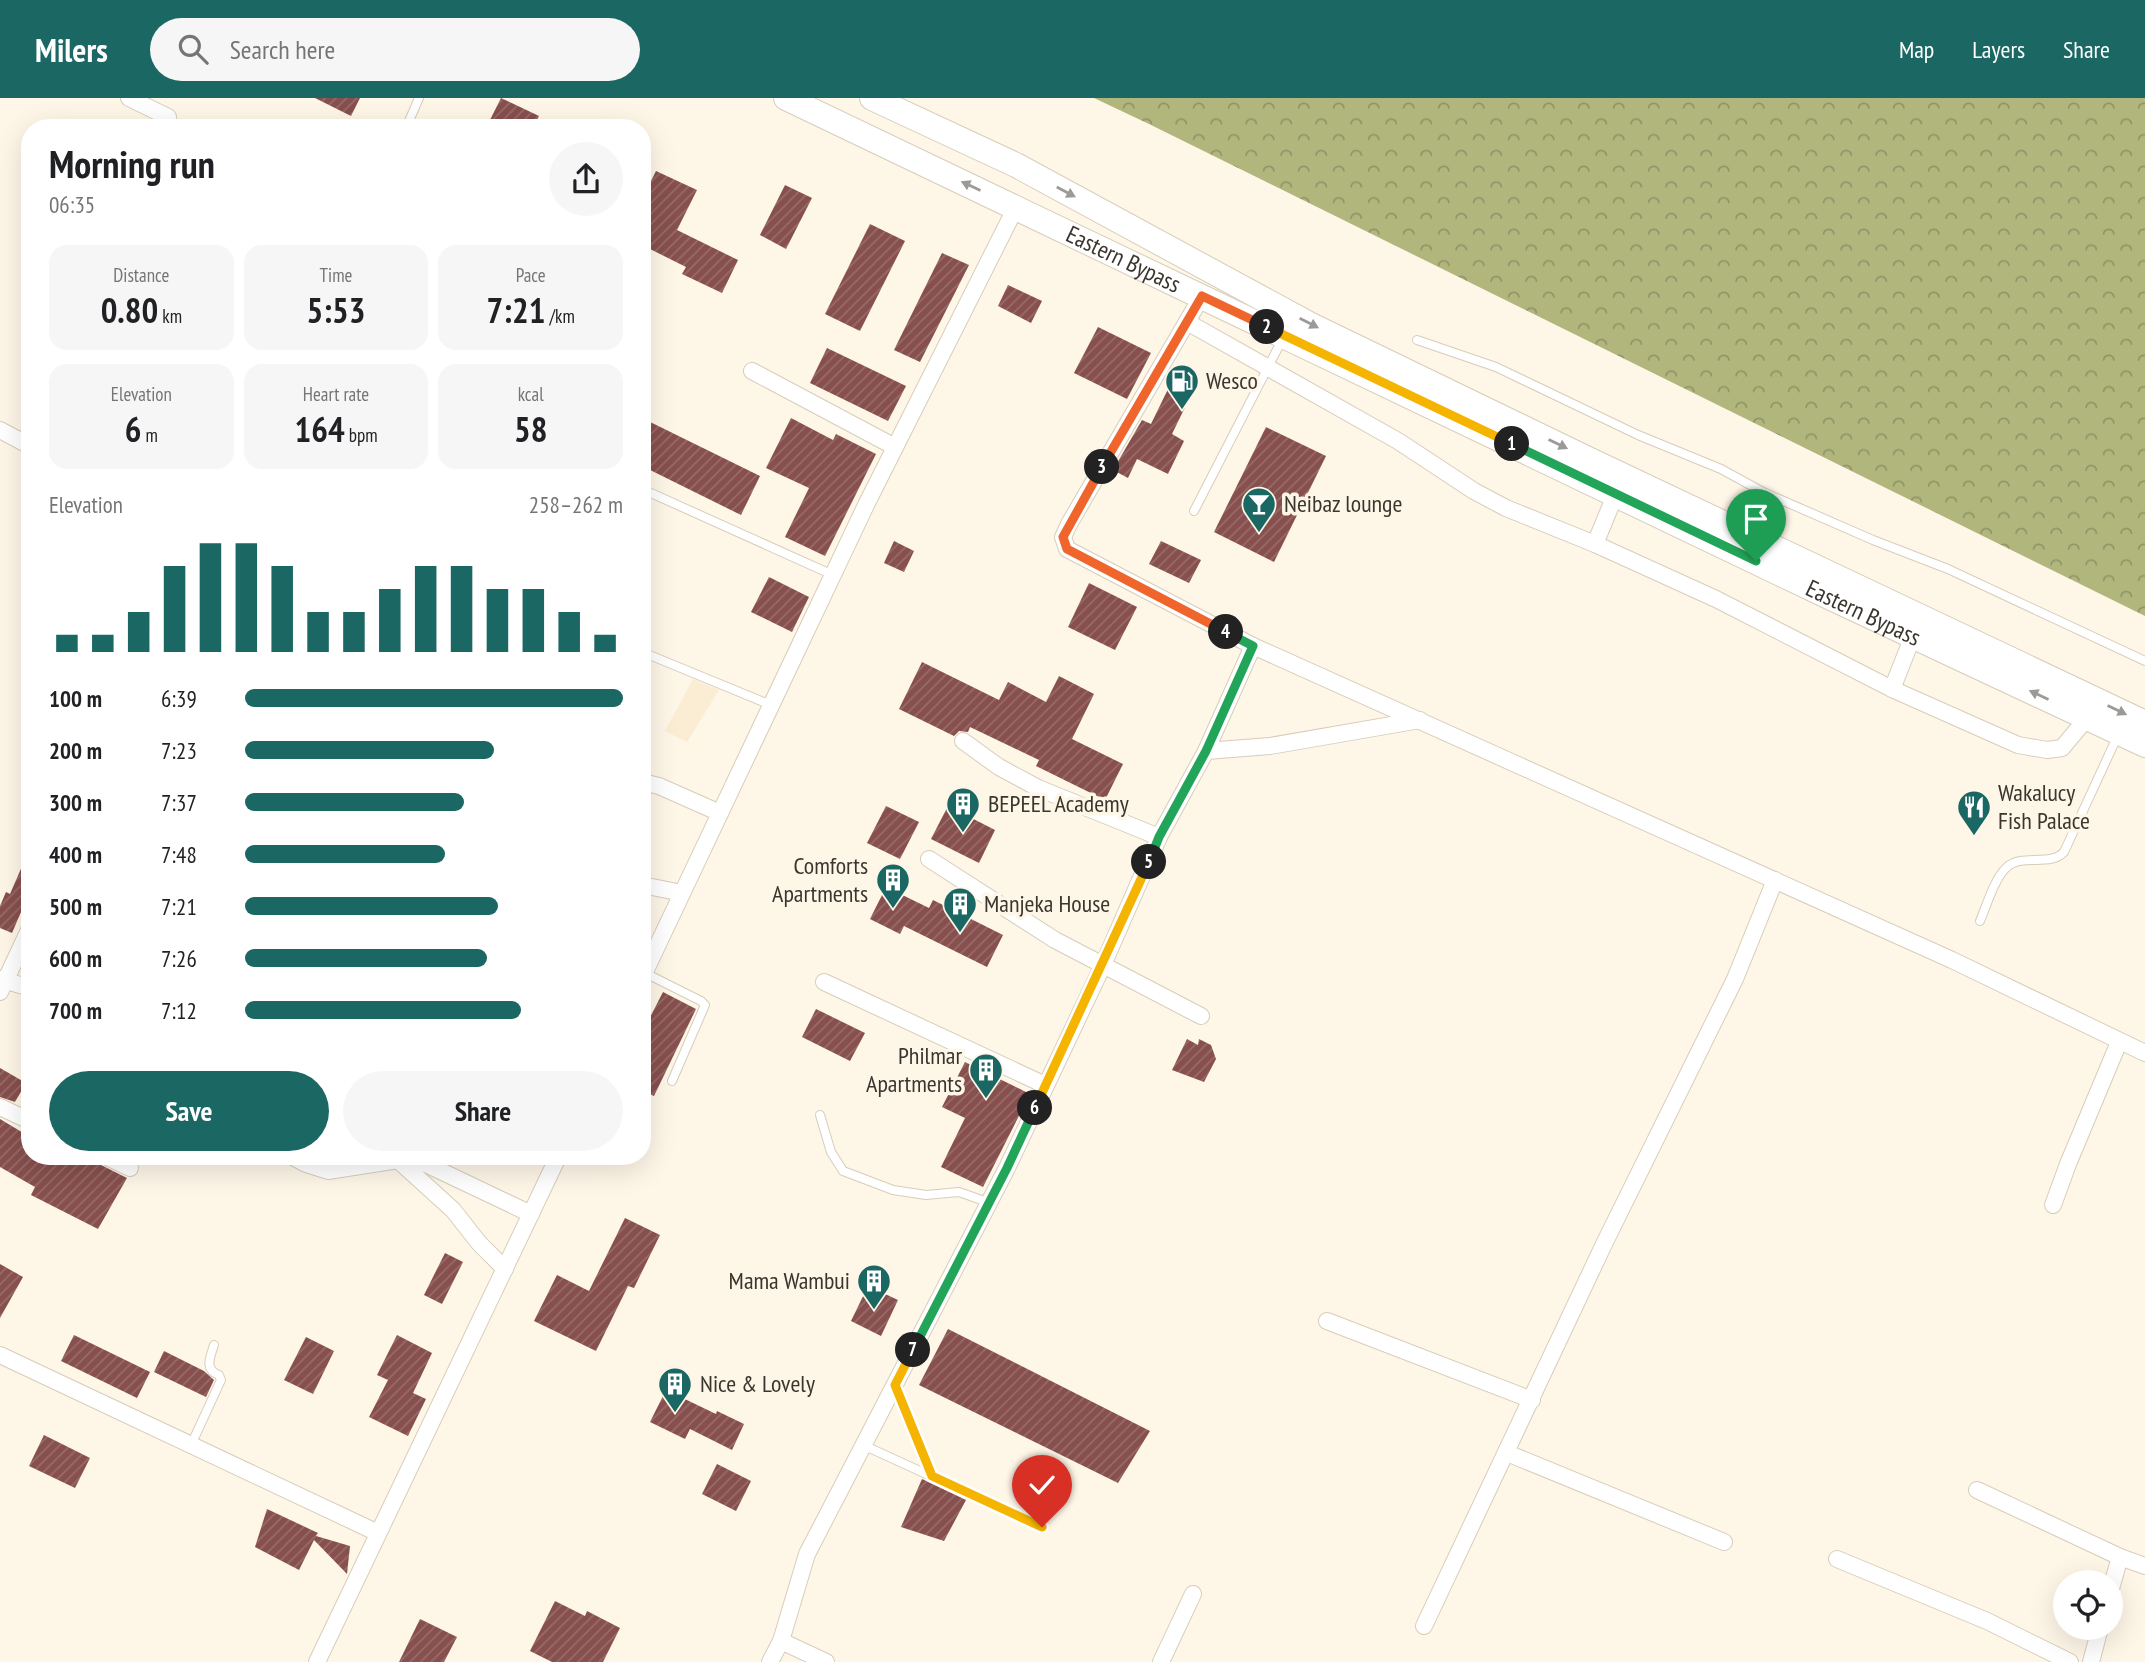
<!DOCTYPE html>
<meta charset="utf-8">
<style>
:root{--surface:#fff;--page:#f6f6f6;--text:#202124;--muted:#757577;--accent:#1b6763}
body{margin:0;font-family:"PT Sans Narrow",sans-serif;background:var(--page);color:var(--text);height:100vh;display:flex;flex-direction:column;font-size:26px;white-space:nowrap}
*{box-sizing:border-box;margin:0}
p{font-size:23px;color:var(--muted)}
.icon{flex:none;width:38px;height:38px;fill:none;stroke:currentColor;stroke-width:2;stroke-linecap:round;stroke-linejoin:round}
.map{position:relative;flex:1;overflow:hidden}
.drawer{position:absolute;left:21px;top:21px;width:630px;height:1046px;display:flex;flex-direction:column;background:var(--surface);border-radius:28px;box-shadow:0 7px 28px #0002}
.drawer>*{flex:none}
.tools{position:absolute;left:2053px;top:1472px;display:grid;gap:14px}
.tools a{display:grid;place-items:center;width:70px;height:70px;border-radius:50%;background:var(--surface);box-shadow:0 7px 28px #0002;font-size:35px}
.pin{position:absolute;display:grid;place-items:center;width:60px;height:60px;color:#fff;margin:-72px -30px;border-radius:50% 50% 50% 0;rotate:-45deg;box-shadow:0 0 7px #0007}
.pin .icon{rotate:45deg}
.km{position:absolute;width:35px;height:35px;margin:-18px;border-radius:50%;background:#222;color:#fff;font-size:19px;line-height:35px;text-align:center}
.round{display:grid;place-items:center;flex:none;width:74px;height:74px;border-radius:37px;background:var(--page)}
.head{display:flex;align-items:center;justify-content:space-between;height:119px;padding:0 28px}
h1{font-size:38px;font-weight:800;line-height:52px}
.stats{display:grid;grid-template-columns:repeat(3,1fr);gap:10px;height:119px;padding:7px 28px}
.stats div{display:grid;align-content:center;border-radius:18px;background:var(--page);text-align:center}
.stats b{font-size:35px;font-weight:800}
.stats small{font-size:19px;font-weight:400}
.stats p{font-size:19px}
.chart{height:196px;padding:14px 28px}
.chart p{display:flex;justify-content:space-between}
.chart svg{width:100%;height:126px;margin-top:7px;stroke:var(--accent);stroke-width:6}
.cta{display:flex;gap:14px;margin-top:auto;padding:14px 28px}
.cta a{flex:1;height:80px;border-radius:42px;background:var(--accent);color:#fff;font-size:28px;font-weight:800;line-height:80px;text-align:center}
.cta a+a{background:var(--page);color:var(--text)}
ul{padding:0 28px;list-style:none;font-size:23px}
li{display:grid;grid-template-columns:112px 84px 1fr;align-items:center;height:52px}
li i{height:18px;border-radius:9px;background:var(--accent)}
header{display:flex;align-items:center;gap:42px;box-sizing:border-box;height:98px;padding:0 35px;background:var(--accent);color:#fff}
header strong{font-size:33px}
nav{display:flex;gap:38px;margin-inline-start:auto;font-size:24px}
.search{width:490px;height:63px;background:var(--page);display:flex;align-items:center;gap:18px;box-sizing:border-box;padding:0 24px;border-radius:38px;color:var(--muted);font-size:26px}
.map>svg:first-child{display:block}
.built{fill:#fbedd3}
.forest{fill:url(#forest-crowns)}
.building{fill:url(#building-hatch)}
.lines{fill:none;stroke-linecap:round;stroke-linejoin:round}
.service-casing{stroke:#d7cdba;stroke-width:10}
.minor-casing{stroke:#d7cdba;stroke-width:18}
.primary-casing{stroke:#d7cdba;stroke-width:26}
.service{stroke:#fff;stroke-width:8}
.minor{stroke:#fff;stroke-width:16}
.primary{stroke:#fff;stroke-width:24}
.oneway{fill:#9c9a97}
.split-1-casing{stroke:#fff;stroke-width:14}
.split-2-casing{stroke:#fff;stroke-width:14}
.split-3-casing{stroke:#fff;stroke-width:14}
.split-4-casing{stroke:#fff;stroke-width:14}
.split-5-casing{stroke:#fff;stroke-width:14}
.split-6-casing{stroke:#fff;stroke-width:14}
.split-7-casing{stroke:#fff;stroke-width:14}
.split-8-casing{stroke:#fff;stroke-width:14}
.split-1{stroke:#22a559;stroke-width:9}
.split-2{stroke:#f5b400;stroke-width:9}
.split-3{stroke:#f0652b;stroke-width:9}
.split-4{stroke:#f0652b;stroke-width:9}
.split-5{stroke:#22a559;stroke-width:9}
.split-6{stroke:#f5b400;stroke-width:9}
.split-7{stroke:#22a559;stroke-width:9}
.split-8{stroke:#f5b400;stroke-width:9}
.labels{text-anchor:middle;stroke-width:7;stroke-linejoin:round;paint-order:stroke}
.street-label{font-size:24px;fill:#3a362f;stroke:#fef6e7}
.poi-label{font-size:24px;fill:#3a362f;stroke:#fef6e7;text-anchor:start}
</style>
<header>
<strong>Milers</strong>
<div class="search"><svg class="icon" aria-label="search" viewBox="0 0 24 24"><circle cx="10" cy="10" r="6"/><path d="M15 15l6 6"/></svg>Search here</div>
<nav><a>Map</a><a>Layers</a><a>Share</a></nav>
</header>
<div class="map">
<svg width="2145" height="1564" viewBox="0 0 2145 1564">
<defs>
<pattern id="forest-crowns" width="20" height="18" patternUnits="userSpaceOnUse" patternTransform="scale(1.75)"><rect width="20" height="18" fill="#b1b67d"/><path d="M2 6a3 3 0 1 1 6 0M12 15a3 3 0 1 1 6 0" fill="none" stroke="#919567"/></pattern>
<pattern id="building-hatch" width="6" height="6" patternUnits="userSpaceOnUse" patternTransform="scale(1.75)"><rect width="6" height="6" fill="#874f4d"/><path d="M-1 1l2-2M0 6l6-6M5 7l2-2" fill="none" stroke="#966c6a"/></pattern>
</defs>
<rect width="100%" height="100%" fill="#fef6e7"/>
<polygon class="built" points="693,581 719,592 687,644 665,633"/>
<polygon class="forest" points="1094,0 2145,0 2145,518 1149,26"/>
<g class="building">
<polygon points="315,0 360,0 351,18"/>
<polygon points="501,0 539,18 533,30 486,30"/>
<polygon points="656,73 697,92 677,132 738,162 722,195 682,176 686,169 642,147 642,101"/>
<polygon points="785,87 812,100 786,151 760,137"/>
<polygon points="870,126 905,143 860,233 825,216"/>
<polygon points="942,155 969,167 920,264 894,252"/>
<polygon points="1008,187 1042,203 1031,225 998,208"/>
<polygon points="1098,229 1151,255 1127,301 1074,275"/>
<polygon points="827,250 906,288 888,323 810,285"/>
<polygon points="1169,289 1190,299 1172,336 1184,343 1168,376 1137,361 1128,380 1113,372 1142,322 1151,326"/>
<polygon points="642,320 760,378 741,417 642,368"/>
<polygon points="791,320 833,342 836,336 876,356 825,458 785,439 809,390 766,370"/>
<polygon points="1266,329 1326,358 1274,464 1214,434"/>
<polygon points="894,443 914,453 904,474 884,465"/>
<polygon points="1161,443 1201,462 1189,485 1149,466"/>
<polygon points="769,479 809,499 792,534 751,514"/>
<polygon points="1089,485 1137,509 1115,552 1068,529"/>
<polygon points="922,564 999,602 1008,584 1046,604 1059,578 1094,596 1072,641 1123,666 1105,702 1036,668 1039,662 970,629 968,634 959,633 954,638 899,611"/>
<polygon points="886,708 919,724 900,761 867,745"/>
<polygon points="948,708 995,732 979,765 931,741"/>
<polygon points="30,750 30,793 12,835 0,830 0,808 6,794 10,796"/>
<polygon points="886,789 929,810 933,802 1003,837 987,869 904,828 900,836 870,821"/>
<polygon points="663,894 696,911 654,998 642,993 642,935"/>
<polygon points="816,911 865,935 850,963 802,939"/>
<polygon points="1187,941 1198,947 1199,941 1211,947 1216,961 1204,984 1172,972"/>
<polygon points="965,964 1030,996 983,1089 941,1069 965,1020 942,1009"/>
<polygon points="0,970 26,985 15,1004 0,999"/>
<polygon points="0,1021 30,1039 30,1059 85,1059 127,1080 98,1131 31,1097 35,1089 0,1069"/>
<polygon points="625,1120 660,1137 634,1190 628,1188 596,1253 534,1223 557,1177 589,1193"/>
<polygon points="445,1155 463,1164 442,1206 424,1197"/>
<polygon points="0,1166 23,1179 0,1220"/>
<polygon points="868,1188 898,1202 881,1238 851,1223"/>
<polygon points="948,1231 1150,1333 1118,1385 919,1287"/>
<polygon points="74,1237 150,1274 137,1300 61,1263"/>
<polygon points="397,1237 432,1255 413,1295 426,1301 408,1338 369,1319 388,1282 377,1277"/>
<polygon points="306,1239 334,1253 313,1296 284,1282"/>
<polygon points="164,1253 204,1273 214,1282 206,1299 154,1274"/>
<polygon points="666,1292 716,1316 717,1313 744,1326 732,1352 690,1331 685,1341 650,1324"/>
<polygon points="44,1337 90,1360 75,1390 29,1368"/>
<polygon points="717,1366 751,1383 736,1413 702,1396"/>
<polygon points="922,1381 966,1402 944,1443 901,1429"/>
<polygon points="267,1411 318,1435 316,1438 350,1448 347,1476 314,1442 299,1472 255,1449"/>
<polygon points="555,1503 585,1518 587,1513 620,1530 603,1564 552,1564 530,1553"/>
<polygon points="420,1521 457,1539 444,1564 399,1564"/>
</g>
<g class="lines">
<g class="service-casing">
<g id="service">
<polyline points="406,30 419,0"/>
<polyline points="1417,242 1496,269 1638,337 1721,371 1763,394 1873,442 1948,471 2145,563"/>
<polyline points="642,391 833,477"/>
<polyline points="1194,413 1283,240"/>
<polyline points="642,554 771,607"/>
<path d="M1980 823C1986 809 1995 779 2007 769 2023 755 2050 769 2064 754L2118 637"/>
<polyline points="645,875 701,903 705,907 672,983"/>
<polyline points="820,1017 831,1054 843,1073 893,1092 926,1097 959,1094 990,1105"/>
<polyline points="895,1287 932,1378"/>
<path d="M191 1347 221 1282 219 1277C204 1272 210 1259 214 1247"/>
<polyline points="863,1347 1042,1429"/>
</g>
</g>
<g class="minor-casing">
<g id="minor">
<polyline points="129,0 168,19"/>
<polyline points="1202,198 1069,426 1063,439 1067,451 1253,548 1952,862 2145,955"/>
<polyline points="1187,224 1398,343 1474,393 1506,410 1595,446 1716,501 1892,591 2018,647 2047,652 2062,650 2087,620"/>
<polyline points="752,273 895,349"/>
<polyline points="0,332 30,348"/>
<polyline points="1595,446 1616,395"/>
<polyline points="1892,591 1913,538"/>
<polyline points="963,643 999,669 1038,690 1159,739"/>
<polyline points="1206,653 1270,648 1420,622"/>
<polyline points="642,684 659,688 720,715"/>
<polyline points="929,761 1055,842 1201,918"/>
<polyline points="642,787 682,795"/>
<polyline points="642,880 866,407 1016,109"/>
<polyline points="0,881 30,890"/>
<polyline points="824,884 1045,987"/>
<polyline points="0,894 30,830"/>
<polyline points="0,1009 30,1023"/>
<polyline points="107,1059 130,1070"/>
<polyline points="293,1059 306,1066 328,1073 398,1062 426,1066 531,1116"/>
<polyline points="399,1063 453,1112 479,1145 505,1171"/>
<polyline points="2053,1107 2068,1066 2119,944"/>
<polyline points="1327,1223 1532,1302"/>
<polyline points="0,1257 378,1435"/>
<polyline points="1507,1355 1724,1444"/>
<polyline points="1977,1392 2120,1459 2145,1468"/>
<polyline points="1837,1461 1987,1523 2070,1564"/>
<polyline points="2110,1494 2120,1459"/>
<polyline points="1424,1528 1604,1146 1735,881 1775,782"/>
<polyline points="781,1543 826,1564"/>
<polyline points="317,1564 558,1059"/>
<polyline points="770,1564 781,1543 807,1456 1007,1070 1103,867 1159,739 1206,653 1253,548"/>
<polyline points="1161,1564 1193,1496"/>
<polyline points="2091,1564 2100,1530"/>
</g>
</g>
<g class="primary-casing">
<g id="primary">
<path id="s1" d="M786 0 1831 500 2145 647"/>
<polyline points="872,0 1016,67 1311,227 1588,361 2145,625"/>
</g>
</g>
<use href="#service" class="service"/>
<use href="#minor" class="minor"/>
<use href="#primary" class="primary"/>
</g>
<defs><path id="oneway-solid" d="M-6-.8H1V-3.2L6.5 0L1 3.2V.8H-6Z" transform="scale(1.75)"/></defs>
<g class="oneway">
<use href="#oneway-solid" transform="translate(971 88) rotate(-155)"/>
<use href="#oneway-solid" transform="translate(1066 94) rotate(28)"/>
<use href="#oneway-solid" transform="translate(1309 225) rotate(27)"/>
<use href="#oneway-solid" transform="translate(1558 346) rotate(26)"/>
<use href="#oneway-solid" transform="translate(2039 597) rotate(-155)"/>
<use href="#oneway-solid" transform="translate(2117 612) rotate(26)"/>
</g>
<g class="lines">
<g class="split-1-casing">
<polyline id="split-1" points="1512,346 1756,463"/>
</g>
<g class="split-2-casing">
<polyline id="split-2" points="1267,229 1512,346"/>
</g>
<g class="split-3-casing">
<polyline id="split-3" points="1102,369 1202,198 1267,229"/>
</g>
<g class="split-4-casing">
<polyline id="split-4" points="1102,369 1063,439 1067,451 1226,534"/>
</g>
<g class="split-5-casing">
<polyline id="split-5" points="1149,764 1159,739 1206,653 1253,548 1226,534"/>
</g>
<g class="split-6-casing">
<polyline id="split-6" points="1035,1010 1149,764"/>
</g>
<g class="split-7-casing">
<polyline id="split-7" points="913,1252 1007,1070 1035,1010"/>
</g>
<g class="split-8-casing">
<polyline id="split-8" points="913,1252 895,1287 932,1378 1042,1429"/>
</g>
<use href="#split-1" class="split-1"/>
<use href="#split-2" class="split-2"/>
<use href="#split-3" class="split-3"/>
<use href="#split-4" class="split-4"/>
<use href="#split-5" class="split-5"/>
<use href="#split-6" class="split-6"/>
<use href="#split-7" class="split-7"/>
<use href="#split-8" class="split-8"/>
</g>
<defs>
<g id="fuel-pin" transform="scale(1.75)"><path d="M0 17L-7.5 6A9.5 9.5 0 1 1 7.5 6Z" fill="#1b6763" stroke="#fef6e7"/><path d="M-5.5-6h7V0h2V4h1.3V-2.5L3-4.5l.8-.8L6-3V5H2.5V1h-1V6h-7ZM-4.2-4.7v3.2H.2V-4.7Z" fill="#fff"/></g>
<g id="bar-pin" transform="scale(1.75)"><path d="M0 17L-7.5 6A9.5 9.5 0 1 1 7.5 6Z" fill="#1b6763" stroke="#fef6e7"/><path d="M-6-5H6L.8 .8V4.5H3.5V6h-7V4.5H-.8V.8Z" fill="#fff"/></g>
<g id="building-pin" transform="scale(1.75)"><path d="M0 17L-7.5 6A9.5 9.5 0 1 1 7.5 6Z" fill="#1b6763" stroke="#fef6e7"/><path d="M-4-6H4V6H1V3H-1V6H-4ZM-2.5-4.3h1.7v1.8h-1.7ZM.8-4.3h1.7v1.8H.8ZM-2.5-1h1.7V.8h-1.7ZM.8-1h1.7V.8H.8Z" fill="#fff"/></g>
<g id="restaurant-pin" transform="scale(1.75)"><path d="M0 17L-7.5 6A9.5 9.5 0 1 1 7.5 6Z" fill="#1b6763" stroke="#fef6e7"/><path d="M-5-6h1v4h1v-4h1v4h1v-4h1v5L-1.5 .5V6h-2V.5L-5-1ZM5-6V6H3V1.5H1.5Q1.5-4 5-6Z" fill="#fff"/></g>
</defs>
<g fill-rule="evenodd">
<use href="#fuel-pin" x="1182" y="283"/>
<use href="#bar-pin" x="1259" y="406"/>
<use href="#building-pin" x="963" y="706"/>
<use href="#restaurant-pin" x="1974" y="709"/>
<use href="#building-pin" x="893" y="782"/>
<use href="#building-pin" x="960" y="806"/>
<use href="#building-pin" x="986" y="972"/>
<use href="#building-pin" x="874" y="1183"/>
<use href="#building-pin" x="675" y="1286"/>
</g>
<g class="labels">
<g class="street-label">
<text dy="8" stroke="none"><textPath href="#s1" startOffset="374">Eastern Bypass</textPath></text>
<text dy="8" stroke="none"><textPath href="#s1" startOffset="1194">Eastern Bypass</textPath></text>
</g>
<g class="poi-label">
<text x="1206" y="291">Wesco</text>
<text x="1284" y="414">Neibaz lounge</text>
<text x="1998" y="703">Wakalucy<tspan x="1998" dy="28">Fish Palace</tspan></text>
<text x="988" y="714">BEPEEL Academy</text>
<text x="868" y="776" text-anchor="end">Comforts<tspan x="868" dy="28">Apartments</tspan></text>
<text x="984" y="814">Manjeka House</text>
<text x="962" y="966" text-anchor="end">Philmar<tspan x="962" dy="28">Apartments</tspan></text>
<text x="850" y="1191" text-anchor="end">Mama Wambui</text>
<text x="700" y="1294">Nice &amp; Lovely</text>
</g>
</g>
</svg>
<div class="tools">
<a><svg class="icon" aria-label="locate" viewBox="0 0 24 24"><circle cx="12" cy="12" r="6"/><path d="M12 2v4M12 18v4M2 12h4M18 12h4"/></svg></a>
</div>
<div class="pin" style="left:1756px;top:463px;background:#1e9e55"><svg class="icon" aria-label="arrive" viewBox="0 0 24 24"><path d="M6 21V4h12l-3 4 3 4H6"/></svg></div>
<div class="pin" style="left:1042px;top:1429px;background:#d93025"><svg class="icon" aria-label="check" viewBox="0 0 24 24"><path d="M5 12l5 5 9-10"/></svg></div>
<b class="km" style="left:1512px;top:346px">1</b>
<b class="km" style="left:1267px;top:229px">2</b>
<b class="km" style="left:1102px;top:369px">3</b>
<b class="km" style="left:1226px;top:534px">4</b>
<b class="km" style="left:1149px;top:764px">5</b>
<b class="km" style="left:1035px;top:1010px">6</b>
<b class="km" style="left:913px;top:1252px">7</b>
<section class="drawer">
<div class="head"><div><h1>Morning run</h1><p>06:35</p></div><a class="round"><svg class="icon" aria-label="share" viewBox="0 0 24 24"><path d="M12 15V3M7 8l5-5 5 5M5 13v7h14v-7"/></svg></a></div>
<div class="stats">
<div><p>Distance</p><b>0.80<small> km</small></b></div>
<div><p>Time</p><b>5:53</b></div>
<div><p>Pace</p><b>7:21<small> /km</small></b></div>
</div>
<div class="stats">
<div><p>Elevation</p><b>6<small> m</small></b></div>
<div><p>Heart rate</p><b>164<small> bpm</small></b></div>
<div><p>kcal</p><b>58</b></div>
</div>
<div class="chart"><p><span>Elevation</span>258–262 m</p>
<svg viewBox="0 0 160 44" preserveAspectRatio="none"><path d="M5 44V38M15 44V38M25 44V30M35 44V14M45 44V6M55 44V6M65 44V14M75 44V30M85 44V30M95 44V22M105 44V14M115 44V14M125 44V22M135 44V22M145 44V30M155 44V38"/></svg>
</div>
<ul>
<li><b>100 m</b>6:39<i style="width:100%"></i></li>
<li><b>200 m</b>7:23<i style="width:66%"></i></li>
<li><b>300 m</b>7:37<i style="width:58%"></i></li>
<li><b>400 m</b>7:48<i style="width:53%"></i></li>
<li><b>500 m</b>7:21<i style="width:67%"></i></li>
<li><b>600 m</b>7:26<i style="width:64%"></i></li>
<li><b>700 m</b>7:12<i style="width:73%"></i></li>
</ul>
<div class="cta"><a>Save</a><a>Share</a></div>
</section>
</div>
